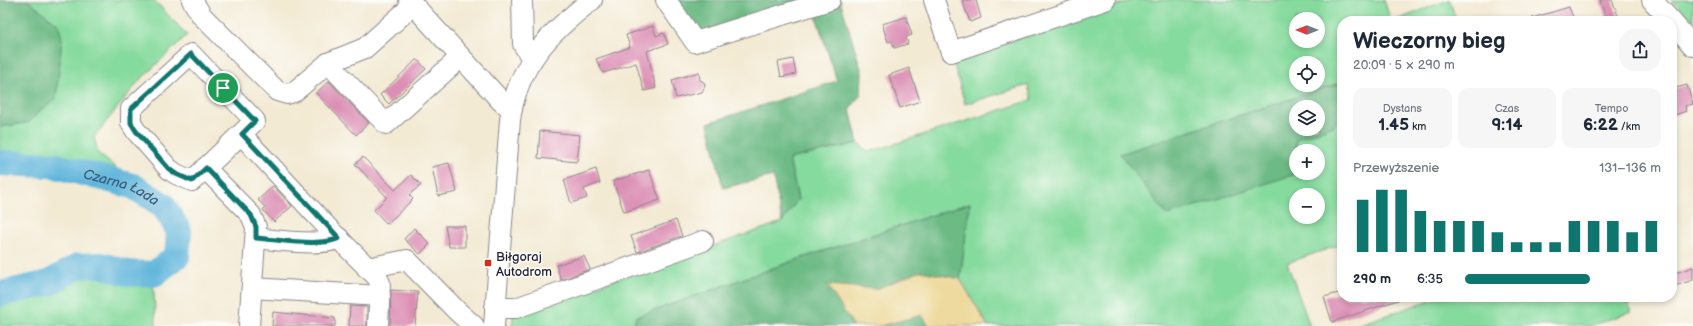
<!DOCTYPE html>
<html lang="pl">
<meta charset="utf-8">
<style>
:root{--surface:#fff;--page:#f6f6f7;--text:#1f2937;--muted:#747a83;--accent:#0f766e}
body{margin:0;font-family:"Balsamiq Sans",sans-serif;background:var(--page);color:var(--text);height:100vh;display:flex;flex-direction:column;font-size:15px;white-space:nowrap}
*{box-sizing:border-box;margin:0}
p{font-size:13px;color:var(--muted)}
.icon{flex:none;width:22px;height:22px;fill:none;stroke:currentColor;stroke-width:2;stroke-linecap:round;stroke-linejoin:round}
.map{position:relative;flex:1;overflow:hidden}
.sheet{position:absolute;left:1337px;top:16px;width:340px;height:286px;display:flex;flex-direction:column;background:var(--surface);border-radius:16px;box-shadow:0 2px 6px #0003}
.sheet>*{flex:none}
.needle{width:26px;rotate:270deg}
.fabs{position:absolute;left:1289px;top:12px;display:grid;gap:8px}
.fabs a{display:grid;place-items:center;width:36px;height:36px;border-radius:50%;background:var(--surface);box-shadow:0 2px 6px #0003;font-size:20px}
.pin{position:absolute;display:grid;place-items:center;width:34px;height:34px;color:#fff;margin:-17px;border:2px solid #fff;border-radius:50%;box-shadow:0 1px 4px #0007}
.round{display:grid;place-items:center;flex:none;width:42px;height:42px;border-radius:16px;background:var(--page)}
.summary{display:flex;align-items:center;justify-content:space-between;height:68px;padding:0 16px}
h1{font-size:22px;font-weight:600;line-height:30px}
.metrics{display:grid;grid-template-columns:repeat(3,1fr);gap:6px;height:68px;padding:4px 16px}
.metrics div{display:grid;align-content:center;border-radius:10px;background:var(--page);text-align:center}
.metrics b{font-size:17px;font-weight:600}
.metrics small{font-size:11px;font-weight:400}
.metrics p{font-size:11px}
.chart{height:112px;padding:8px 16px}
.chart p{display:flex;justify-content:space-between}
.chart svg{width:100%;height:72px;margin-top:4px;stroke:var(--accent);stroke-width:6}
ul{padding:0 16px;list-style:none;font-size:13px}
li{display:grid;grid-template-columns:64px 48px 1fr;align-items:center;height:30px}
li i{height:10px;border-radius:5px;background:var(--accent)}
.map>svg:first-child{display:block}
.green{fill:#85da9d;stroke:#547e6c;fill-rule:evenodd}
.forest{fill:#6cba84;stroke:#476e60;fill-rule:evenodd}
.sand{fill:#eeda9e;stroke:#887e6c}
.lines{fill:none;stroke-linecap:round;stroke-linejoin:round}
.river{stroke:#60b5dc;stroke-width:26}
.building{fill:#dc8fb5}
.minor-casing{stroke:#8a8688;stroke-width:22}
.minor{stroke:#fff;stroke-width:20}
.route-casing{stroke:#fff;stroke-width:8}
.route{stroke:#0f766e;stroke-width:5}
.poi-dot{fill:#c8321e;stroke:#fdfcf7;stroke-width:1.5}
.labels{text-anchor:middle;stroke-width:3;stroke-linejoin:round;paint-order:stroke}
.poi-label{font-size:13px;fill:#22223b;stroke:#fdfcf7;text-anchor:start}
.water-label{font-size:14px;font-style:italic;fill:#3b5d7b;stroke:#fdfcf7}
</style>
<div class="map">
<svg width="1693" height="326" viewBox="0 0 1693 326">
<rect width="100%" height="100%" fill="#fdfcf7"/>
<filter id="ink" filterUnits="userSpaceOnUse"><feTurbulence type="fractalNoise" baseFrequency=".025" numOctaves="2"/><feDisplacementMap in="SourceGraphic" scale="8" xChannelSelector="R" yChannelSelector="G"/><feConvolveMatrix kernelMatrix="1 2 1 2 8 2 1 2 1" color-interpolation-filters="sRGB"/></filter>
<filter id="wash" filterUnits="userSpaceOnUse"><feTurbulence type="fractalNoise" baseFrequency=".012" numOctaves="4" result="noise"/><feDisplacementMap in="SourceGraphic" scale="16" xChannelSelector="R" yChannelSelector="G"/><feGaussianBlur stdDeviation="0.9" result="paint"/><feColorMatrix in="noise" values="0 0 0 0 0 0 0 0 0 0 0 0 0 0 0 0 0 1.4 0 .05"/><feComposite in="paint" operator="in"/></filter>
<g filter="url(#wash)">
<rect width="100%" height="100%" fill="#f3ead4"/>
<g class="green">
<polygon points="27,0 154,0 187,35 138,82 94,137 98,153 126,176 77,164 45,159 0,155 0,127 30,122 39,111 55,99 59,25"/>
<path d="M1133 0H1384L1391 21H1342V90L1340 83 1120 154 1299 173H1318V151H1297L1296 139 1333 126 1342 113V244L1287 263 1310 326H988L960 279 970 203 793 261 636 317 634 326H512L513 315 782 222 798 199 789 159 858 143 869 152 1032 100 1028 85 965 104 953 61ZM1296 19H1318V41H1296ZM1296 63H1318V85H1296ZM1296 195H1318V217H1296Z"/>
<polygon points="1448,0 1450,0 1456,21 1394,21"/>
<polygon points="1672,0 1693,0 1693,21"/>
<path d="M80 271 99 273 133 281 131 277 148 282 153 280 156 326H0V301C17 296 44 295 59 285 67 280 70 275 80 271Z"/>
<polygon points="1439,297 1626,297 1631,312 1590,326 1354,326"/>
</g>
<g class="forest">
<polygon points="0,0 27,0 59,25 62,40 56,99 39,111 30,122 0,127"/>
<polygon points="674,0 812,0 698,36"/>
<polygon points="839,0 840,0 862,72 861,94 850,109 858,143 789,159 798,199 782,222 773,176 723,188 708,123 837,81 815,13"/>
<path d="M1340 83C1344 96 1345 119 1332 126 1321 132 1308 134 1296 139V173H1299L1167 215 1120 154ZM1296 107H1318V129H1296Z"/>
<polygon points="970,203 960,279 921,271 876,289 828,286 854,326 634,326 636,317 793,261"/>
<polygon points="922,315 929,326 880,326"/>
</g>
<polygon class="sand" points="921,271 960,279 988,326 929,326 922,315 880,326 854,326 827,285 876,289"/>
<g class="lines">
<path class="river" id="s1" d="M0 163 52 165 133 186 163 205 179 231 177 256 154 274 128 273 101 265 78 266 49 283 0 294"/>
</g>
<g id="blocks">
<g class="building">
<polygon points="962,0 976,0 981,18 970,22"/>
<polygon points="1600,0 1612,0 1620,21 1607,21"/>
<polygon points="1569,7 1573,17 1561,21 1533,21 1532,18"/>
<polygon points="906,17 912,35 906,37 908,44 894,48 892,41 888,42 882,24"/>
<polygon points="653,26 656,36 664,33 668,44 647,51 656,88 644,91 636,63 603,73 596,59 630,47 626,35"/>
<polygon points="417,59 426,69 389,104 380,95"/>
<polygon points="793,59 796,74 781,77 778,62"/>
<polygon points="909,68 920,101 900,108 889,75"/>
<polygon points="699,72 700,80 704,82 705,86 702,92 676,98 672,80"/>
<polygon points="329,81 369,123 356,135 316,93"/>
<polygon points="1687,85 1693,104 1685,106 1686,111 1672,116 1672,89"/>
<polygon points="540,131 580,135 577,162 538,158"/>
<polygon points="363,157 395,190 411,175 421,185 409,195 413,199 387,224 374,210 387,197 355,164"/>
<polygon points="449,163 457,192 438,196 432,167"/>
<polygon points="596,169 600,183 584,189 587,198 571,203 564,180"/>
<polygon points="649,170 660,200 624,212 613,181"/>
<polygon points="273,186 292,206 274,222 263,210 265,207 258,200"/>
<polygon points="676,220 682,236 637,252 631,236"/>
<polygon points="445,226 465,226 465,247 449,247"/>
<polygon points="414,228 430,244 420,254 404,239"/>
<polygon points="584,256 590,269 561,280 556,265"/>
<polygon points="1693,267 1693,280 1672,287 1672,274"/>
<polygon points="391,290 418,292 415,326 390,326"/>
<polygon points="1342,292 1342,297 1401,297 1401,299 1332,322 1324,297"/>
<polygon points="350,306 367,307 367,326 349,326"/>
<polygon points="273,312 335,318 335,326 272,326"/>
</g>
</g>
</g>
<g filter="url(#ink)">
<use href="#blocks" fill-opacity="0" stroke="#8a8688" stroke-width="1"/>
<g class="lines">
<g class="minor-casing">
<g id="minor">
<polyline points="192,0 202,16 277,91 287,94 294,92 328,63 365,48 413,5"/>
<polyline points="409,0 501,101 512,109"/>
<polyline points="522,0 523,44 532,59"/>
<polyline points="666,0 695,42 830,0"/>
<polyline points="934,0 951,52 1105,0"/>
<polyline points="1652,0 1671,21"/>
<polyline points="1672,22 1693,46"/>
<polyline points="328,63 386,124 461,57"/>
<polyline points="241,134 255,121 191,54 131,109 131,123 136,131 169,169 176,174 192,181 241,134 331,231 377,277 380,283 378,326"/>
<polyline points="205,168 251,215 256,227 249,326"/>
<path d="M256 238C275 240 324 247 339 238"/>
<polyline points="367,268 407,260 457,311 474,326"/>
<polyline points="252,288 380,296"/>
<polyline points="495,308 516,308 703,241"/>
<path d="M494 326 510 120C517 65 550 32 592 0"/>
</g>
</g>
<use href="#minor" class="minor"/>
</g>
</g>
<g class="lines" filter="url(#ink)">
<g class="route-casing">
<path id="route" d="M191 54 255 121 242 134 339 238C324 247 275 240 256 238V227L251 215 206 168 192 181 176 174 169 169 136 131 131 123V109Z"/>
</g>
<use href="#route" class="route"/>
</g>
<rect class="poi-dot" x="484" y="259" width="8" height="8" rx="2"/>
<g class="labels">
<g class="poi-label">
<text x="496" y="261">Biłgoraj<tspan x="496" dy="15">Autodrom</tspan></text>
</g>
<g class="water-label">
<text dy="5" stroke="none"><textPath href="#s1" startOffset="125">Czarna Łada</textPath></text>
</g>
</g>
</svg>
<div class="fabs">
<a><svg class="needle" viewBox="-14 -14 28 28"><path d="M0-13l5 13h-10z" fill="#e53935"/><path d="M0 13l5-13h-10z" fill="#747a83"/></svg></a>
<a><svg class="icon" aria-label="locate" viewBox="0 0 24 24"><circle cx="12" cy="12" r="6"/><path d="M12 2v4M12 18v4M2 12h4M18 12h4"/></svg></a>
<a><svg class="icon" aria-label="layers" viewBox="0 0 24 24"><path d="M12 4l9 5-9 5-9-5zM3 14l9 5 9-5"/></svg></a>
<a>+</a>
<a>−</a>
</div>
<div class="pin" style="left:223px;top:88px;background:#1e9e55"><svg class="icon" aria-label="arrive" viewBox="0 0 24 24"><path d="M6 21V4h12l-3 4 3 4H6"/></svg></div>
<section class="sheet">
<div class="summary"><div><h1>Wieczorny bieg</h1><p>20:09 · 5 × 290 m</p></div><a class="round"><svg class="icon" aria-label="share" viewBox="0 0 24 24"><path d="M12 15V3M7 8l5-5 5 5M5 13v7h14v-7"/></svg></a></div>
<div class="metrics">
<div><p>Dystans</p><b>1.45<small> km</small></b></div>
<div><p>Czas</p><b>9:14</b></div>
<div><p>Tempo</p><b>6:22<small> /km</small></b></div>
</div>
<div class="chart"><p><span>Przewyższenie</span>131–136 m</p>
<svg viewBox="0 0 160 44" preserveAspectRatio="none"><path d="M5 44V12M15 44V6M25 44V6M35 44V19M45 44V25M55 44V25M65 44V25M75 44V32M85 44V38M95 44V38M105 44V38M115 44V25M125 44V25M135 44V25M145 44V32M155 44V25"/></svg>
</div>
<ul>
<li><b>290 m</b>6:35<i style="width:64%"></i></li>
</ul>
</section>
</div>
